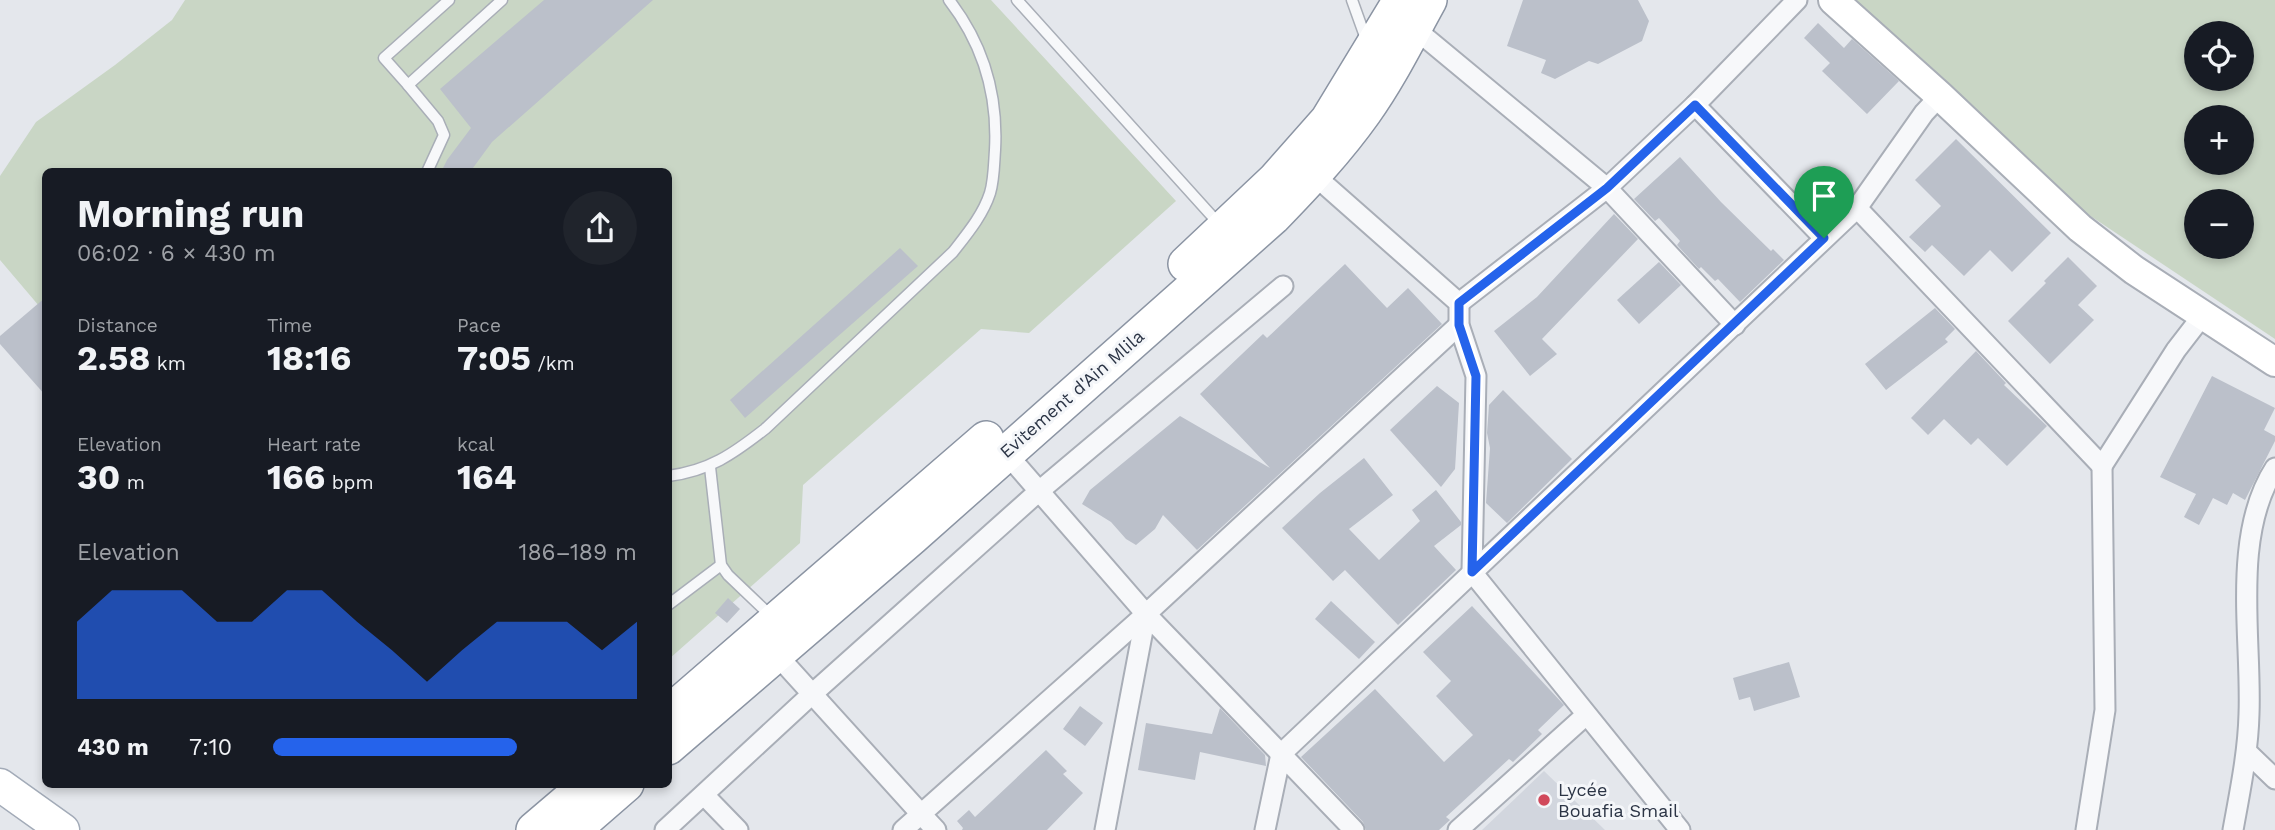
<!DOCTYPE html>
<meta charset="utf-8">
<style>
:root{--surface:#171b24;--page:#20242c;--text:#f1f3f6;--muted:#9ea1a6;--accent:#2563eb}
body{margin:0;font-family:"Work Sans",sans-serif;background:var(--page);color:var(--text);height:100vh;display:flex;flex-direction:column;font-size:26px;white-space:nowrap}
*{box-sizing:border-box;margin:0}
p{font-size:23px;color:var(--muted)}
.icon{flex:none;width:38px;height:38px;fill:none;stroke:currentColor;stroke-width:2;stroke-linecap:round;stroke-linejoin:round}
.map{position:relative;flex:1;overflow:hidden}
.panel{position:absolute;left:42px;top:168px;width:630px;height:620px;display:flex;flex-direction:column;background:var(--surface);border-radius:10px;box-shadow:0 4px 10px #0003}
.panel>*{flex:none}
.controls{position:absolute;left:2184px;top:21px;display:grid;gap:14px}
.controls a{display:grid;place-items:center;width:70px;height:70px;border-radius:50%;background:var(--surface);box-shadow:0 4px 10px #0003;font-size:35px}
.pin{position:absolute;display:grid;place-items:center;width:60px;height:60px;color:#fff;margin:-72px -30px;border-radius:50% 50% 50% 0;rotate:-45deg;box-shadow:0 0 7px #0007}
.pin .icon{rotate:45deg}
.round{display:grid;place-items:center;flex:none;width:74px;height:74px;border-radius:37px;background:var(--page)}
.head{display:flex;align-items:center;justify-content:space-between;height:119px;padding:0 35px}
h1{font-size:38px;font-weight:700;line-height:52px}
.figures{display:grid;grid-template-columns:repeat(3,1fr);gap:10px;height:119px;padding:7px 35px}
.figures div{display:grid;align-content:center}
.figures b{font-size:35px;font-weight:700}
.figures small{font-size:19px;font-weight:400}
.figures p{font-size:19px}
.chart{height:196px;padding:14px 35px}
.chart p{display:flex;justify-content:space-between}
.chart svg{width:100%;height:126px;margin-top:7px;fill:var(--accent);opacity:.7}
ul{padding:0 35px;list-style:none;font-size:23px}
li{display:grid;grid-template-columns:112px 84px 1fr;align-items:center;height:52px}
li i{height:18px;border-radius:9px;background:var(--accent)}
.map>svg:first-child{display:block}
.built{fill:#d2d6de}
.green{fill:#c9d6c5;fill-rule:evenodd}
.building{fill:#bbc0ca}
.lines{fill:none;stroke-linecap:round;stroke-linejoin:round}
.lane-casing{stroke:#a9aeb7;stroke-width:13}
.street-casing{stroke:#a9aeb7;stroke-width:23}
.secondary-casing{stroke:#a9aeb7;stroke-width:32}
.primary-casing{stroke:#a3abb8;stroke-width:35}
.highway-casing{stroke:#8b94a3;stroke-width:38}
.lane{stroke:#f7f8fa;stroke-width:10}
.street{stroke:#f7f8fa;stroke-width:19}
.secondary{stroke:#fff;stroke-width:28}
.primary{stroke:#fff;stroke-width:32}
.highway{stroke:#fff;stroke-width:35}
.route-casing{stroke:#fff;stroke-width:14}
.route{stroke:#2563eb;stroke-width:9}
.poi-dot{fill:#d1495b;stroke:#f4f6f9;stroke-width:2.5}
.labels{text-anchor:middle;stroke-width:6;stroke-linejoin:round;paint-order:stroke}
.street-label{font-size:18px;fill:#2b3445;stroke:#f4f6f9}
.poi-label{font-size:18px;fill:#2b3445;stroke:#f4f6f9;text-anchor:start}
</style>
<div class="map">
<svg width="2275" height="830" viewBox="0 0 2275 830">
<rect width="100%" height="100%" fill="#e4e7ec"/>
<polygon class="built" points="1544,771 1605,830 1482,830"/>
<g class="green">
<polygon points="185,0 991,0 1176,201 1029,333 981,329 803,485 800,543 669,659 668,172 46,172 45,313 0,260 0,176 36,122 115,65 172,20"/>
<path d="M1848 0H2275V339L2068 201ZM2196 33H2242V79H2196ZM2196 117H2242V163H2196ZM2196 201H2242V247H2196Z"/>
</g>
<g class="building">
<polygon points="544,0 653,0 492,142 470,172 441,172 447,160 471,128 440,89"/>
<polygon points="1523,0 1638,0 1649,21 1642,41 1598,64 1589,61 1555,79 1541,73 1546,60 1507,46"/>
<polygon points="1818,23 1844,48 1852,39 1899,81 1867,114 1822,71 1830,63 1804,38"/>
<polygon points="1956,139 2051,233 2012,272 1990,250 1964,276 1932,245 1925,252 1909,237 1941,206 1915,180"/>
<polygon points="1680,157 1721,202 1771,251 1773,249 1784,260 1740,302 1718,279 1715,281 1701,267 1699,269 1677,245 1680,241 1659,218 1655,221 1634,199"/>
<polygon points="1614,214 1638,239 1542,339 1557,354 1530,376 1494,331 1537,297"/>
<polygon points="900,248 918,266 745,418 730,400"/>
<polygon points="2068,257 2097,286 2078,305 2094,320 2050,364 2008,321 2046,283 2044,281"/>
<polygon points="1659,262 1681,285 1639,324 1617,300"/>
<polygon points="1345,264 1387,308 1408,288 1442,324 1197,550 1163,515 1155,529 1136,545 1126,539 1111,522 1082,504 1090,490 1180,416 1270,468 1200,394 1263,334 1267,338"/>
<polygon points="46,297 46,396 0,344 0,336"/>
<polygon points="1935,308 1955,329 1945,339 1948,342 1886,390 1865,364"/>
<polygon points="1976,351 2006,383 2004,385 2047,426 2007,466 1978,438 1971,445 1944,419 1928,435 1911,418"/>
<polygon points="2212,376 2275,408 2264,430 2275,436 2275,441 2245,500 2233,493 2227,505 2213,498 2199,525 2184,517 2196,494 2160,477"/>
<polygon points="1437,386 1459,403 1455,469 1441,487 1390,430"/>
<polygon points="1503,390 1572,459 1507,523 1486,503 1490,448 1487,433 1489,405"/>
<polygon points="1364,458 1393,495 1349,529 1379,560 1420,521 1412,510 1436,490 1461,522 1461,525 1434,546 1456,570 1398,625 1345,570 1333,581 1282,528 1320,493"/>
<polygon points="728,598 740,609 727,623 715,613"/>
<polygon points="1331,601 1375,642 1359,659 1315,619"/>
<polygon points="1472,606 1564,705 1538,730 1542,734 1513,762 1509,759 1446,817 1450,820 1439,830 1366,830 1363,822 1301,757 1375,689 1444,762 1473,735 1436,696 1451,681 1423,652"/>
<polygon points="1789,662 1800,697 1754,711 1750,697 1739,700 1733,678"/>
<polygon points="1080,706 1103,723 1085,746 1063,729"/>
<polygon points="1220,708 1265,755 1266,766 1200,752 1195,780 1138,770 1146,723 1212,734"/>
<polygon points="1046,750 1067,771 1063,774 1083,793 1047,830 962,830 963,828 957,821 969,810 975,817"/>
</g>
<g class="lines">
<g class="lane-casing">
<g id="lane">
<polyline points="1017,0 1220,225"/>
<polyline points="1352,0 1366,39"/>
<polyline points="408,85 384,58 449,0"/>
<polyline points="427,172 444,135 438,121 408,85 502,0"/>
<polyline points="710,467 721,565 728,575 771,616"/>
<path d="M668 476C709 471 733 454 765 429L953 252C967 234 983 215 990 193 994 180 994 164 995 150 998 95 983 44 949 0"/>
<polyline points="668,605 721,565"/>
</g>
</g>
<g class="street-casing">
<g id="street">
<polyline points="1414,28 1607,188 1735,325"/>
<polyline points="1695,105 1824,238"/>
<polyline points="1314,175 1459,303 1459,325 1476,376 1472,572 1680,830"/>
<polyline points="1857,208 2102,466 2176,350 2203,315"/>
<polyline points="1459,303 1607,188 1695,105 1797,0"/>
<polyline points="1006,453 1146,614 1459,325"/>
<polyline points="1146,614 1281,754 1857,208 1924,113 1940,96"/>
<polyline points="776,654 921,814 903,830"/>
<polyline points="2247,752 2275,779"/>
<polyline points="704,795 738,830"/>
<polyline points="665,830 811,695 1038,492 1283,286"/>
<polyline points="936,830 921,814 1146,614"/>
<polyline points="1105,830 1146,614"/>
<polyline points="1265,830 1281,754 1354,830"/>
<polyline points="1458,830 1586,715"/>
<polyline points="2086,830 2105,710 2102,466"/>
<path d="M2233 830C2240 791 2248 753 2249 714 2252 638 2231 536 2275 468"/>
</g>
</g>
<g class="secondary-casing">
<polyline id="secondary" points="1833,0 1940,96 2080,228 2134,270 2275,362"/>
</g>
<g class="primary-casing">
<polyline id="primary" points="0,785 63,830"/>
</g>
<g class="highway-casing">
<g id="highway">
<polyline points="1186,264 1275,180 1328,120 1401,0"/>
<polyline points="668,714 986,439"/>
<path d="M668 747 912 537 1273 217C1305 184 1337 150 1364 112 1389 77 1408 38 1429 0"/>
<polyline points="534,830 588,784"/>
<polyline points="573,830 626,784"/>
</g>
</g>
<use href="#lane" class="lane"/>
<use href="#street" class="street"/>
<use href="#secondary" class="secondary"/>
<use href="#primary" class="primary"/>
<use href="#highway" class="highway"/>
</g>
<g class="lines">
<g class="route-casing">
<polygon id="route" points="1695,105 1824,238 1472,572 1476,376 1459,325 1459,303 1607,188"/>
</g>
<use href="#route" class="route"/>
</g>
<circle class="poi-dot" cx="1544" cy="800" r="7"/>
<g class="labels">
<g class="street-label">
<text transform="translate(1072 394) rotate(-41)" y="6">Evitement d'Ain Mlila</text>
</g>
<g class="poi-label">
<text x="1558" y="796">Lycée<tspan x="1558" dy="21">Bouafia Smail</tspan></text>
</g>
</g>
</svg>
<div class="controls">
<a><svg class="icon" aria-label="locate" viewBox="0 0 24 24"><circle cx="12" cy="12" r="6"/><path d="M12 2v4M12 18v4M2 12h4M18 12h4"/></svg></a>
<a>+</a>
<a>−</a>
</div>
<div class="pin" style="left:1824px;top:238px;background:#1e9e55"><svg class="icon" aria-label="arrive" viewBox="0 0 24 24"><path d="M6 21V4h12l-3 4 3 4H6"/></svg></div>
<section class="panel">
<div class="head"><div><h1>Morning run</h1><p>06:02 · 6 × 430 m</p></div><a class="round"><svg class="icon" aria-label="share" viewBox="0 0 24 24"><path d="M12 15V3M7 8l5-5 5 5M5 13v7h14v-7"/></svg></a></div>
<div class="figures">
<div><p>Distance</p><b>2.58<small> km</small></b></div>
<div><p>Time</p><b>18:16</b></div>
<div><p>Pace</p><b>7:05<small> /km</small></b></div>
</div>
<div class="figures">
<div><p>Elevation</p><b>30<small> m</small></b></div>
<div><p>Heart rate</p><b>166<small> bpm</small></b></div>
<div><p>kcal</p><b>164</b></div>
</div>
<div class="chart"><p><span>Elevation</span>186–189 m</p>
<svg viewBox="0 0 160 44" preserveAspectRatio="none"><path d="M0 44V17L10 6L20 6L30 6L40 17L50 17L60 6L70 6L80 17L90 27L100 38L110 27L120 17L130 17L140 17L150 27L160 17V44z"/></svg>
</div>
<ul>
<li><b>430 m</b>7:10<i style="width:67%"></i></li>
</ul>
</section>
</div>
